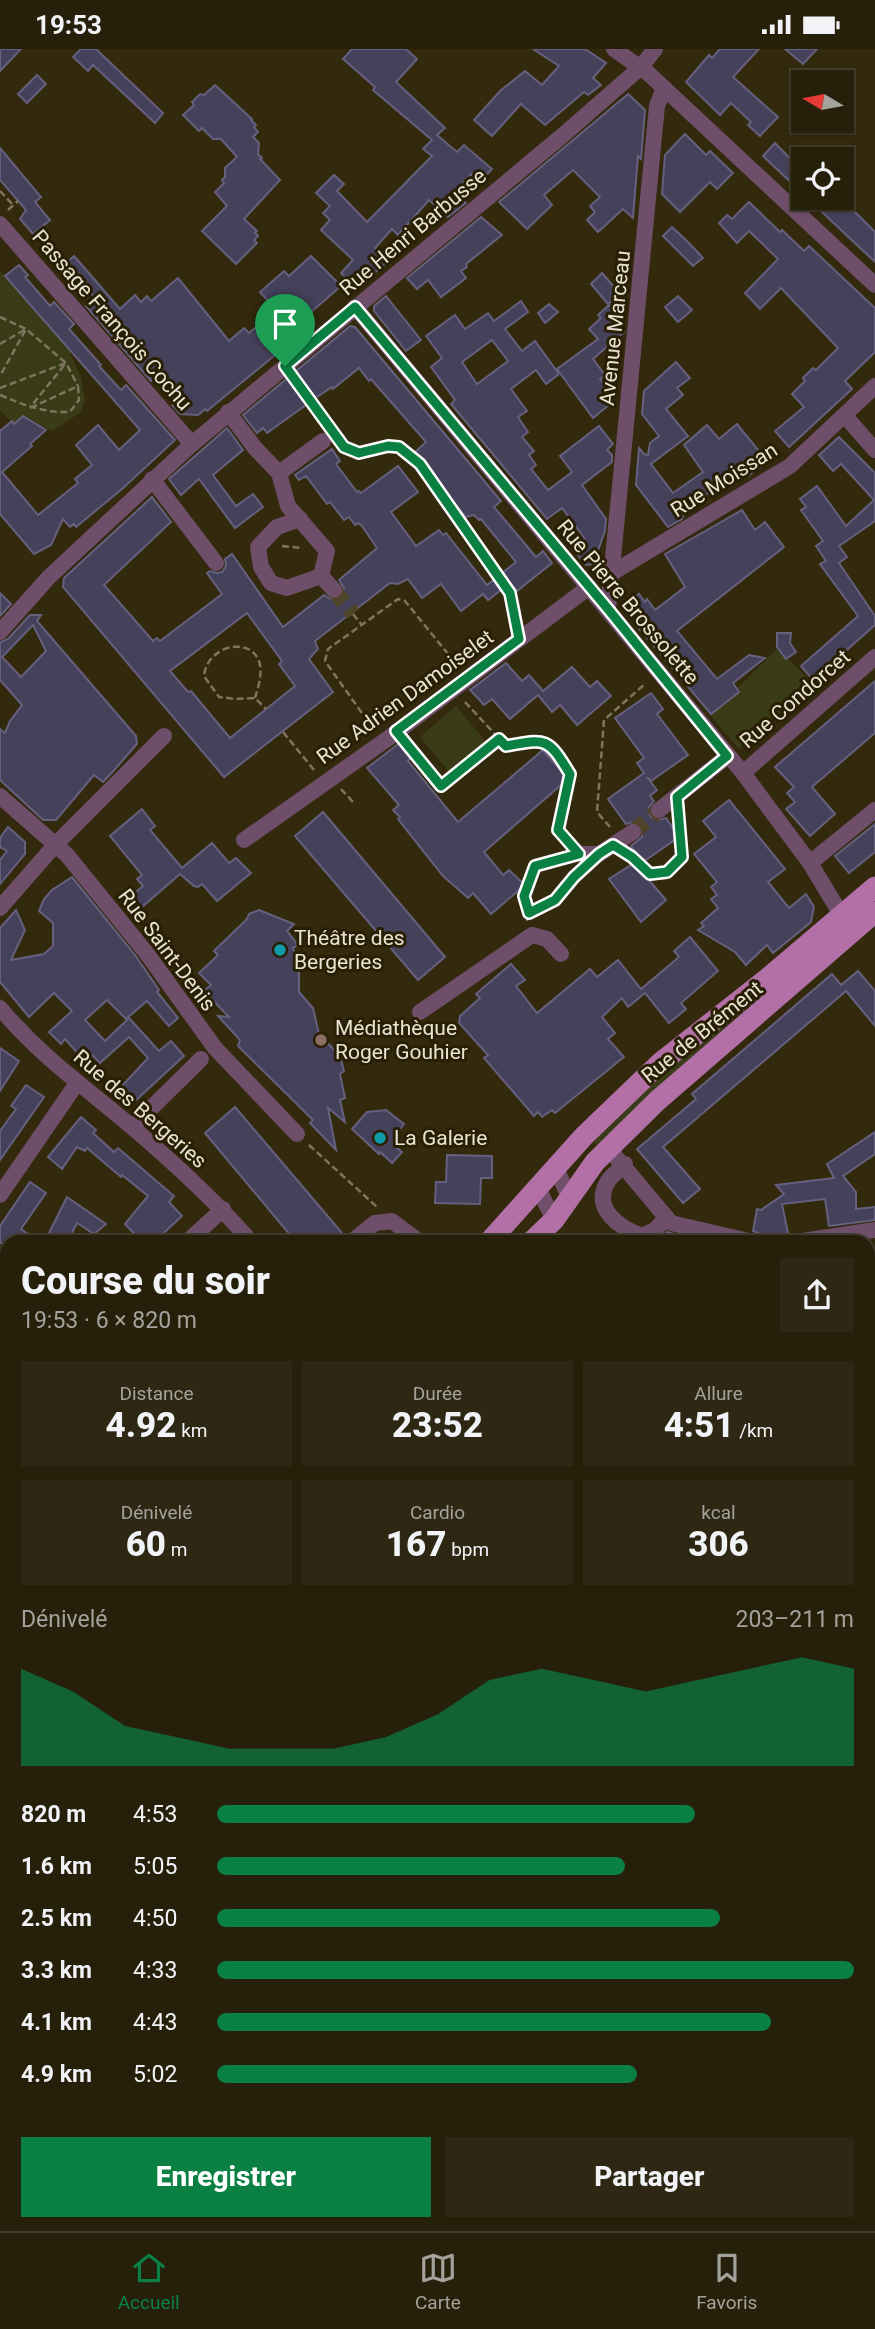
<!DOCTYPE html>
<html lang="fr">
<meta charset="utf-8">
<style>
:root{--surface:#261f0a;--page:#2e2713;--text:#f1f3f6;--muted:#a4a29c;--line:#423d2b;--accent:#0b8043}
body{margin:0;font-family:Roboto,sans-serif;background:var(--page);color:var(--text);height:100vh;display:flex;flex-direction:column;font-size:26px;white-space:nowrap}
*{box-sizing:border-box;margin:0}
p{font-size:23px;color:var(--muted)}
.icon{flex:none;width:38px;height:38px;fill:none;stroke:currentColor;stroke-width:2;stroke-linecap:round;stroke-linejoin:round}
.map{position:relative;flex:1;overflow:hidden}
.sheet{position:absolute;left:0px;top:1186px;width:875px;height:996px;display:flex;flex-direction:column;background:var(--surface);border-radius:21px 21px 0 0;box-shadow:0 2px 5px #0004,0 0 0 2px var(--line)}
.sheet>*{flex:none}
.needle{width:46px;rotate:280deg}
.fabs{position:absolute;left:791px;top:21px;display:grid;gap:14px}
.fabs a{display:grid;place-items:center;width:63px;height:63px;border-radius:0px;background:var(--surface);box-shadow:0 2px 5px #0004,0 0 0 2px var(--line);font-size:35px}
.pin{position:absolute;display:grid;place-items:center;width:60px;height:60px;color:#fff;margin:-72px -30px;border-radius:50% 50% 50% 0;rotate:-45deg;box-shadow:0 0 7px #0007}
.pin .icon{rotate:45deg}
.round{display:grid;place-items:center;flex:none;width:74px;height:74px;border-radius:0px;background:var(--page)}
.summary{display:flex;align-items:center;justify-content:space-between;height:119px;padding:0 21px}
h1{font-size:38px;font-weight:800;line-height:52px}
.metrics{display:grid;grid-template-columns:repeat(3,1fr);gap:10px;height:119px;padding:7px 21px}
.metrics div{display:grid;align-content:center;border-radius:0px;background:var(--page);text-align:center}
.metrics b{font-size:35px;font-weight:800}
.metrics small{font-size:19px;font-weight:400}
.metrics p{font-size:19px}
.chart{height:196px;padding:14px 21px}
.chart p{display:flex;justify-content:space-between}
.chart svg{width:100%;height:126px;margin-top:7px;fill:var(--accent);opacity:.7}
.cta{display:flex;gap:14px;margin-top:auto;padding:14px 21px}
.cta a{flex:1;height:80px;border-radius:0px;background:var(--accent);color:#fff;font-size:28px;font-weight:800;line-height:80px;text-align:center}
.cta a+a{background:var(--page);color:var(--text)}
ul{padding:0 21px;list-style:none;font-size:23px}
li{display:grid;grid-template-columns:112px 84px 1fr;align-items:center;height:52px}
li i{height:18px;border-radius:9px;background:var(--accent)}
.status{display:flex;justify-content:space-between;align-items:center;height:49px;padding:0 35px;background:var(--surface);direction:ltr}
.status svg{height:19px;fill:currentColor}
.tabs{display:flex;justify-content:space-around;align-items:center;height:98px;border-top:2px solid var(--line);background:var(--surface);font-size:19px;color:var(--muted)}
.tabs a{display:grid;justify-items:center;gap:4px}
.tabs .selected{color:var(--accent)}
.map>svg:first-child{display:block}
.green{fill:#3a3c17}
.building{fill:#46415b;stroke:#65607d;stroke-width:2;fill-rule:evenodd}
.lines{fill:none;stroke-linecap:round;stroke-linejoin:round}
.minor-tunnel{stroke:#4e452b;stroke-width:16;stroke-dasharray:16 8;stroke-linecap:butt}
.path{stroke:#7e755e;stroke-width:2.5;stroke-dasharray:7 3.5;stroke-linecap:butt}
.minor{stroke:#6f4e69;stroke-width:16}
.major{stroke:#b270a7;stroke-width:21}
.route-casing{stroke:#fff;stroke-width:14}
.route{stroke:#0b8043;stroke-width:9}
.culture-dot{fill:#0f9aa8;stroke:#291f04;stroke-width:2.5}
.education-dot{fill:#8d6e63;stroke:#291f04;stroke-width:2.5}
.labels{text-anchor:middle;stroke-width:6;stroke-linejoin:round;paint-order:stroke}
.street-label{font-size:21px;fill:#eae3d3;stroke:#291f04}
.poi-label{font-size:21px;fill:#eae3d3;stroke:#291f04;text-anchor:start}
</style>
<div class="status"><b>19:53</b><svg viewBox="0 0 49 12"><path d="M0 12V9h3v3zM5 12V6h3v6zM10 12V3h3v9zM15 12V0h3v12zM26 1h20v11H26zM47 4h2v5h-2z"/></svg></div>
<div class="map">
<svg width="875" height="2182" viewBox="0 0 875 2182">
<rect width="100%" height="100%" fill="#33290d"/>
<g class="green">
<polygon points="0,222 68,299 81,329 85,350 81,363 52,382 24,366 14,375 0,361"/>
<polygon points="778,599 813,635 739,700 710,666"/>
<polygon points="456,657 486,693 450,724 420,688"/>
<polygon points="821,897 678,1020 598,1098 590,1089 668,1013"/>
<polygon points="7,1536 7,1728 0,1740 0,1548"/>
</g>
<g class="building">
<polygon points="0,0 21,0 0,22"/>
<polygon points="81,0 96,0 163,64 155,74 93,16 88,22 73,8"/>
<polygon points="352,0 406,0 417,10 396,33 445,79 437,86 457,103 464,96 492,120 479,133 471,125 454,143 466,154 448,168 429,151 398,186 392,180 375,199 389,212 356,239 341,224 353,211 321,181 330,171 323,164 330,157 316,144 334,126 344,135 337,142 367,173 432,107 423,100 432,91 373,41 375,38 343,10"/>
<polygon points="533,0 585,0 606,14 593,29 601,36 588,46 584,43 545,76 521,55 492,87 474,71 500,42 525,22 542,36 559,17"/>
<polygon points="720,0 759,0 733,28 778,68 760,87 748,76 751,73 731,54 720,66 686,33 709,6 712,9"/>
<polygon points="785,0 817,0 803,15"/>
<polygon points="37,26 46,35 27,54 18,45"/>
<polygon points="215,36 252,70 251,71 256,76 254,78 258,83 253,88 259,94 258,105 262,109 260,110 280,131 244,170 257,182 255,184 258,187 254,191 257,194 236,215 202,182 227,157 215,143 224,134 222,131 225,128 225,119 237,108 221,90 213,90 202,79 199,82 183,66 194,56 192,53 200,45 204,46"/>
<polygon points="628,45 645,61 641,110 638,107 633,169 623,160 598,183 587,171 595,163 590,157 600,148 573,121 544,146 552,156 527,180 499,153"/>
<polygon points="685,85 706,106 710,102 733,124 717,140 710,133 680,163 662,145 665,106"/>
<polygon points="775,94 803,123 803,145 763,107"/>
<polygon points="0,99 41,148 35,153 50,171 33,185 20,170 26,161 0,131"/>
<polygon points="807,149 854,149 847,155 875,183 875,213"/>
<polygon points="749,153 780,183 782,181 804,202 809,197 875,259 875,303 845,332 852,340 789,398 775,382 804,358 792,345 805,332 803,329 813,319 816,321 838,299 781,239 760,260 745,244 778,210 749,182 737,194 719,174 727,166 732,170"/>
<polygon points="481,168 502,186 466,215 467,218 461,222 466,229 441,248 428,231 417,240 407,229"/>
<polygon points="672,178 688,193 703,209 693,217 663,187"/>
<polygon points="74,207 120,260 135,246 141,253 147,247 151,252 178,229 229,292 244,279 249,284 276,261 260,243 284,222 289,227 311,207 341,237 279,291 285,298 207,362 205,360 198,366 180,365 172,356 179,351 174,346 176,345 159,325 151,332 86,257 95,249 65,215"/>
<polygon points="19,216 28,226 25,228 50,257 54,253 74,275 69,280 101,316 99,317 121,341 126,336 175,391 122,440 76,478 74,475 70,478 63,470 51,496 34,505 0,465 0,382 12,372 14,375 23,367 46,381 30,395 32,397 2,423 38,466 78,434 75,430 92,416 76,396 98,376 119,401 140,381 5,227"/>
<polygon points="602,224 620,245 608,255 591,235"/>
<polygon points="386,247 421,291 406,302 374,262 374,257"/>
<polygon points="678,247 692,261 678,273 665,258"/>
<path d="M521 252 528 263 505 280 522 302 535 292 559 325 546 335 536 321 511 340 527 362 518 368 528 383 522 388 534 402 529 406 536 416 531 420 548 441 572 423 560 407 599 377 613 395 607 401 612 406V413L582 436 606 470 605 482 593 515 586 516 573 500 585 490 562 459 547 470 451 355 455 351 431 318 442 309 426 287 455 266 465 280 488 264 494 272ZM492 291 508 312 477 335 462 313Z"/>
<polygon points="549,255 558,263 545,274 538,264"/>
<polygon points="609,256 624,274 620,277 624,283 593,310 605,326 600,330 609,342 603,347 610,355 593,369 557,320 598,290 589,280 601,269 598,266"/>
<path d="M350 277 355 278 501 452 494 458 536 508 543 502 552 514 517 542 510 534 488 551 483 545 461 562 441 535 422 549 408 530 398 535 390 534 315 592 318 600 309 610 333 643 224 728 63 538 64 529 152 448 171 473 104 536 153 592 157 589 160 592 222 545 207 524 210 522 217 524 222 523 226 517 225 510 232 505 283 578 324 546 332 551 342 548 344 539 339 531 377 499 362 477 358 474 355 476 349 468 344 471 330 453 327 455 306 427 299 431 295 426 332 400 340 412 336 415 357 443 359 442 361 444 398 417 418 443 391 463 416 497 439 481 443 486 446 484 487 536 516 513 481 470 479 471 474 466 466 468 412 406 426 393 371 330 369 332 359 319 333 340 332 338 320 346 267 384 263 379 257 384 243 366ZM247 564 282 612 279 615 295 637 230 689 191 642 188 643 170 622Z"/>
<polygon points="676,313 690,329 677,339 683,346 666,360 688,387 651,415 673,444 703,423 684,396 707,376 719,390 737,375 767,412 748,427 741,418 716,439 680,463 683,467 682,470 668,478 636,436 639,399 644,405 648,406 650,394 659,387 642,365 644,342"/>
<polygon points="227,379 243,401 213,426 236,457 253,445 263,458 235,479 199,430 181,446 169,430"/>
<polygon points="839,388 875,424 875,472 839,497 847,508 839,514 875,567 875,576 813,631 801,617 858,567 820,515 826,512 816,497 823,492 801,461 806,458 800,450 817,437 846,477 874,451 841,415 833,422 819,406"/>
<polygon points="742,461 755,481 765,473 784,498 677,582 717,630 749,606 765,609 733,634 739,643 711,665 636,576 641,572 627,554 639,545 645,553 647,550 655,561 685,538 665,505"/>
<polygon points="0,544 11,555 0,567"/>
<path d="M30 566H41L37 572 136 687 137 695 108 728 103 733 94 726 56 771H43L0 731V680L5 684 10 672 22 656 0 631V593L8 590ZM33 576 46 602 21 628 2 608Z"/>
<polygon points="777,584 791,584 790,594 796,603 786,610 777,598"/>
<polygon points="506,614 522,632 529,626 543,642 572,618 590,638 597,632 611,647 577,676 560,656 552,663 538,646 510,670 492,650 484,656 470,641"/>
<polygon points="875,632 875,684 812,738 835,765 810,787 786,760 795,753 787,744 794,738 775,718"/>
<polygon points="651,644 663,660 657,665 688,706 651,732 647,728 657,741 650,747 654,752 649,758 650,767 656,771 666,769 679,788 643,813 631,797 642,788 642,778 633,773 626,775 608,750 644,724 637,714 644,709 615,669"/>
<polygon points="402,692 414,706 408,712 458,773 543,701 568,730 484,803 503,826 509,821 525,836 491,865 473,844 468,849 443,827 398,770 400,768 393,761 399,756 367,719"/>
<polygon points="729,751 785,820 768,833 789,859 806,845 814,858 811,873 805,878 773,904 767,896 746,916 735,903 698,881 704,877 701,874 718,859 711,850 717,846 711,838 717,833 694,805 716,788 703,772"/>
<polygon points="142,760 155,777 150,781 182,819 212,794 229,814 236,809 251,824 217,852 202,835 198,838 194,837 180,825 134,865 124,853 143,837 137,830 142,826 110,787"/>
<polygon points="323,763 445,908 418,931 295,787"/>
<polygon points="875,775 875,803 849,824 835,807"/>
<polygon points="8,778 25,793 25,805 0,835 0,811 7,802 0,798 0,789"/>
<polygon points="634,814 666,851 641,873 609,830"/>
<polygon points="72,828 135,906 159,941 157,943 178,969 169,977 147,952 126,970 107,951 85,971 105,992 129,969 159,1002 171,992 184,1007 135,1052 121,1038 148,1009 129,988 100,1014 91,1005 83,1010 65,990 61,995 49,983 72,962 54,944 29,968 0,933 0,879 16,861 25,881 11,911 44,905 53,897 53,874 39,862 44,850 52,841"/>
<polygon points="259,861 294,875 287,882 298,896 293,899 299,919 299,943 313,959 319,985 340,1007 344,1022 340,1025 345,1049 340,1051 345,1073 328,1059 336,1101 310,1074 313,1071 238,997 240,991 218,967 229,968 204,942 211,936 199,924 218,906 214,902 247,870 249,865"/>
<polygon points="690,888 718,922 681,954 686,960 669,974 645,944 628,958 622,949 602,968 615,984 608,990 624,1008 555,1064 552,1061 542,1068 538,1063 534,1067 484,1009 488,1006 459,974 460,967 480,949 476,945 511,915 525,931 516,937 537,964 590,920 597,928 618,911 641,940 679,908 674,902"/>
<polygon points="858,922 875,942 875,977 846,942 663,1098 700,1140 683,1154 637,1100 696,1050 692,1045 832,925 841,936"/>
<polygon points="0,999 19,1012 0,1042"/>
<polygon points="26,1036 44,1048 0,1111 0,1082 16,1060 11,1057"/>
<polygon points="235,1058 343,1185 332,1194 284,1194 291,1187 205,1084"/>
<polygon points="386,1061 404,1075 395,1087 401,1092 396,1098 402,1103 392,1114 380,1103 379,1105 352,1080 367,1063"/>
<polygon points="81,1068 96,1081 93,1084 114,1103 118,1099 174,1147 169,1153 182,1167 153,1194 143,1194 125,1175 148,1147 122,1126 121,1128 87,1099 85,1102 77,1098 62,1120 48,1108"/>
<polygon points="875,1083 875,1105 843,1127 856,1143 856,1160 875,1158 875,1171 829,1177 825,1150 782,1155 788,1184 782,1186 779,1194 767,1194 764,1186 753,1182 757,1160 761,1161 784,1145 776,1136 834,1129 827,1115"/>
<polygon points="447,1106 492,1107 492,1129 481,1129 480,1155 435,1154 436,1133 446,1133"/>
<polygon points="30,1133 46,1144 21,1180 40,1194 0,1194 0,1177"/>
<polygon points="67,1148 106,1175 94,1185 77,1174 67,1194 44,1194"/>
<polygon points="667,1183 700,1192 700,1194 653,1194"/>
</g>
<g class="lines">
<g class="minor-tunnel">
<polyline points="334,541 353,565"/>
<polyline points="633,783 659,761"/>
</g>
<g class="path">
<polyline points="0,142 13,156"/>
<polyline points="8,161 18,152"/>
<polyline points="0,268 26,280 66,314 78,337"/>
<polyline points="0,295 26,280 0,327"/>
<polyline points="295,331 328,377"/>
<polyline points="0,339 66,314 32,356"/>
<path d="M0 346C24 356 44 364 70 363L79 351 78 337 30 359"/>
<polyline points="338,390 344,398 359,404 388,397 399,398 420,415 511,544 516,573"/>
<polyline points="282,497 303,499"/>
<polyline points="353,565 362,576"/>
<path d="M255 649C258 639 262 627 260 616 254 586 207 595 204 627L219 648 236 650 255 649 266 660"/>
<path d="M465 653 506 697C547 689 548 689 570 725L558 781 569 795"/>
<polyline points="374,681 325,612 328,600 398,550 405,552 457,616"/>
<polyline points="283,683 314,721"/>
<polyline points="407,696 441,737 498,691"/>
<polyline points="341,740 353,753"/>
<polyline points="610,778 597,763 604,671 646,634"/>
<polyline points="627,805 650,825 667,823 683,808 678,765"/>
<polyline points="529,864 524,847 535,817 563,810"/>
<polyline points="527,872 529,864 555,851 581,822"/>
<polyline points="309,1096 377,1158"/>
<polyline points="0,1301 7,1300"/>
<polyline points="0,1611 7,1613"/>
<polyline points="0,1775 7,1779"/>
<polyline points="0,1801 7,1789"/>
<polyline points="0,2101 7,2106"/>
<polyline points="90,2175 99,2182"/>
</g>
<g class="minor">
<polyline points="614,0 649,25 875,236"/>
<polyline points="0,175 192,395"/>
<polyline points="355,258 743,724 810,814 842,867 850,869"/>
<polyline points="228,363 255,399 279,424 323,392"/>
<polyline points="845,367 875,401"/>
<polyline points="279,424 288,457 327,502 321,527 334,541"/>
<polyline points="152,430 216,514"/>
<polyline points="300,470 277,478 258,498 261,518 271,534 287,539 321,527"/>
<polyline points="612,524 790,417 875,337"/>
<polyline points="608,560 657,57 664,39"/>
<polyline points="0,583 49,528 192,395 562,87 641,18 655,0"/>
<polyline points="743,724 875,608"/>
<polyline points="0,747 67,806 148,906 215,999 297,1085"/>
<polyline points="659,761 728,707"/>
<polyline points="244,791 390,688 589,538"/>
<polyline points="579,805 599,805 633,783"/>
<polyline points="810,814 875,761"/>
<polyline points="0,859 56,795 164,687"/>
<path d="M0 959C40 1007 85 1038 132 1078 174 1114 216 1152 252 1194"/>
<polyline points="420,963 532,886 547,890 561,905"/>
<polyline points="132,1078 201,1010"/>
<polyline points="609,1100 671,1174 757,1194"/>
<path d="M625 1115C620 1121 612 1126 608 1132 591 1160 620 1179 642 1187L655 1181 666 1169"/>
<polyline points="555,1117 569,1148"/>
<polyline points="537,1137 554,1171"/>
<polyline points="0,1146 77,1034"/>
<polyline points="186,1194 223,1160"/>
<polyline points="350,1194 375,1174 392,1172 421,1194"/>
<polyline points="789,1194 875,1181"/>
<polyline points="0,1230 7,1233"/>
<polyline points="0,1329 7,1333"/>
<polyline points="0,1441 7,1430"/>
<polyline points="0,1494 7,1498"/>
<polyline points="868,1701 875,1695"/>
<polyline points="0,1753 7,1751"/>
<polyline points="868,1801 875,1808"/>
<polyline points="868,1841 875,1834"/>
<polyline points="489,2175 498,2182"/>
<polyline points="700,2175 701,2182"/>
<polyline points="856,2175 862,2182"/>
<polyline points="513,2182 518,2175"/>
</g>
<g class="major">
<polyline points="488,1194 584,1087 660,1014 768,929 875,838"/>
<polyline points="530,1194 554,1171 595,1113 657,1052 875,863"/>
<polyline points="0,2144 7,2130"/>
</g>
</g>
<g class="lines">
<g class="route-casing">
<path id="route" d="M355 258 608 560 727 707 677 748 682 808 667 823 650 825 632 808 613 796 599 805 574 828 555 851 529 864 524 847 535 817 579 805 558 781 570 725C548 689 547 689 506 697L499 690 441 737 396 682 519 590 510 544 420 415 399 398 388 397 359 404 344 398 285 317Z"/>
</g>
<use href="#route" class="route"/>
</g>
<g class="culture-dot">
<circle cx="280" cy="901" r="7"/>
<circle cx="380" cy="1089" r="7"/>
</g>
<circle class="education-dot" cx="321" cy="991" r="7"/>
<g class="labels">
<g class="street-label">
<text transform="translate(413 183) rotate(-40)" y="7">Rue Henri Barbusse</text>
<text transform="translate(112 271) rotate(49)" y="7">Passage François Cochu</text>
<text transform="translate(615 279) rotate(-84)" y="7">Avenue Marceau</text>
<text transform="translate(724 431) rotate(-32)" y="7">Rue Moissan</text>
<text transform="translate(628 553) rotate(50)" y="7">Rue Pierre Brossolette</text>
<text transform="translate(405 648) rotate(-36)" y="7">Rue Adrien Damoiselet</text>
<text transform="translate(795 650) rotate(-41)" y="7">Rue Condorcet</text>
<text transform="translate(167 901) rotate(53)" y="7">Rue Saint-Denis</text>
<text transform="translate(702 983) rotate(-39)" y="7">Rue de Brément</text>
<text transform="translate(140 1060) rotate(41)" y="7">Rue des Bergeries</text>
</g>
<g class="poi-label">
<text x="294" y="896">Théâtre des<tspan x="294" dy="24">Bergeries</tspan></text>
<text x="335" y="986">Médiathèque<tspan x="335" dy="24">Roger Gouhier</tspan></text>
<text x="394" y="1096">La Galerie</text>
</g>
</g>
</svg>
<div class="fabs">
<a><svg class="needle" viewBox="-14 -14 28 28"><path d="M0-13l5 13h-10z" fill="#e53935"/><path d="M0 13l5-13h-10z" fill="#a4a29c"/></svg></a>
<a><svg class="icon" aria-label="locate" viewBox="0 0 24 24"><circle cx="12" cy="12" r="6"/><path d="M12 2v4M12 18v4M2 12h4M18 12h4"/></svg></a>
</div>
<div class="pin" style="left:285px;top:317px;background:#1e9e55"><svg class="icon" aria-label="arrive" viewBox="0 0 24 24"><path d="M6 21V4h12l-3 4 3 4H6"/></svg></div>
<section class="sheet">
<div class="summary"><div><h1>Course du soir</h1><p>19:53 · 6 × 820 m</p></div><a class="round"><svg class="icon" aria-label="share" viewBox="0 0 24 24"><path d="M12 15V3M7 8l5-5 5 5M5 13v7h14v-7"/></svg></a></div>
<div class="metrics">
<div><p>Distance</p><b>4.92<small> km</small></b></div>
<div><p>Durée</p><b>23:52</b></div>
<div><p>Allure</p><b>4:51<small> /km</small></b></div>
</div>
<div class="metrics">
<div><p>Dénivelé</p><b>60<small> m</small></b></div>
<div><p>Cardio</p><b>167<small> bpm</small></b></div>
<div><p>kcal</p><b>306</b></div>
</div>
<div class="chart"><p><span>Dénivelé</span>203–211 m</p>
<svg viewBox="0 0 160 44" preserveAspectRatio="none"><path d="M0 44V10L10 18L20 30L30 34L40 38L50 38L60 38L70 34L80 26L90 14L100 10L110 14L120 18L130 14L140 10L150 6L160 10V44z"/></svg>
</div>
<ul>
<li><b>820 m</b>4:53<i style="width:75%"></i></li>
<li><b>1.6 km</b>5:05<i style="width:64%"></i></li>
<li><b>2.5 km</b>4:50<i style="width:79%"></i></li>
<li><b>3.3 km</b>4:33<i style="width:100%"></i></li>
<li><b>4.1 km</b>4:43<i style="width:87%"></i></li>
<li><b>4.9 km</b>5:02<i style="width:66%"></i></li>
</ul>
<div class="cta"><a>Enregistrer</a><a>Partager</a></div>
</section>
</div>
<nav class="tabs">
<a class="selected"><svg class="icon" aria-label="home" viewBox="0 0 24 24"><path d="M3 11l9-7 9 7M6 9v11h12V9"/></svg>Accueil</a>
<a><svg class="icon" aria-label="map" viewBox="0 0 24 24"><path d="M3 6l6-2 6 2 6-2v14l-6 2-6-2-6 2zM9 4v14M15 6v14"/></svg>Carte</a>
<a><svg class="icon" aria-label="saved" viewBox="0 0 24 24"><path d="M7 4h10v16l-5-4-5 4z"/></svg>Favoris</a>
</nav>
